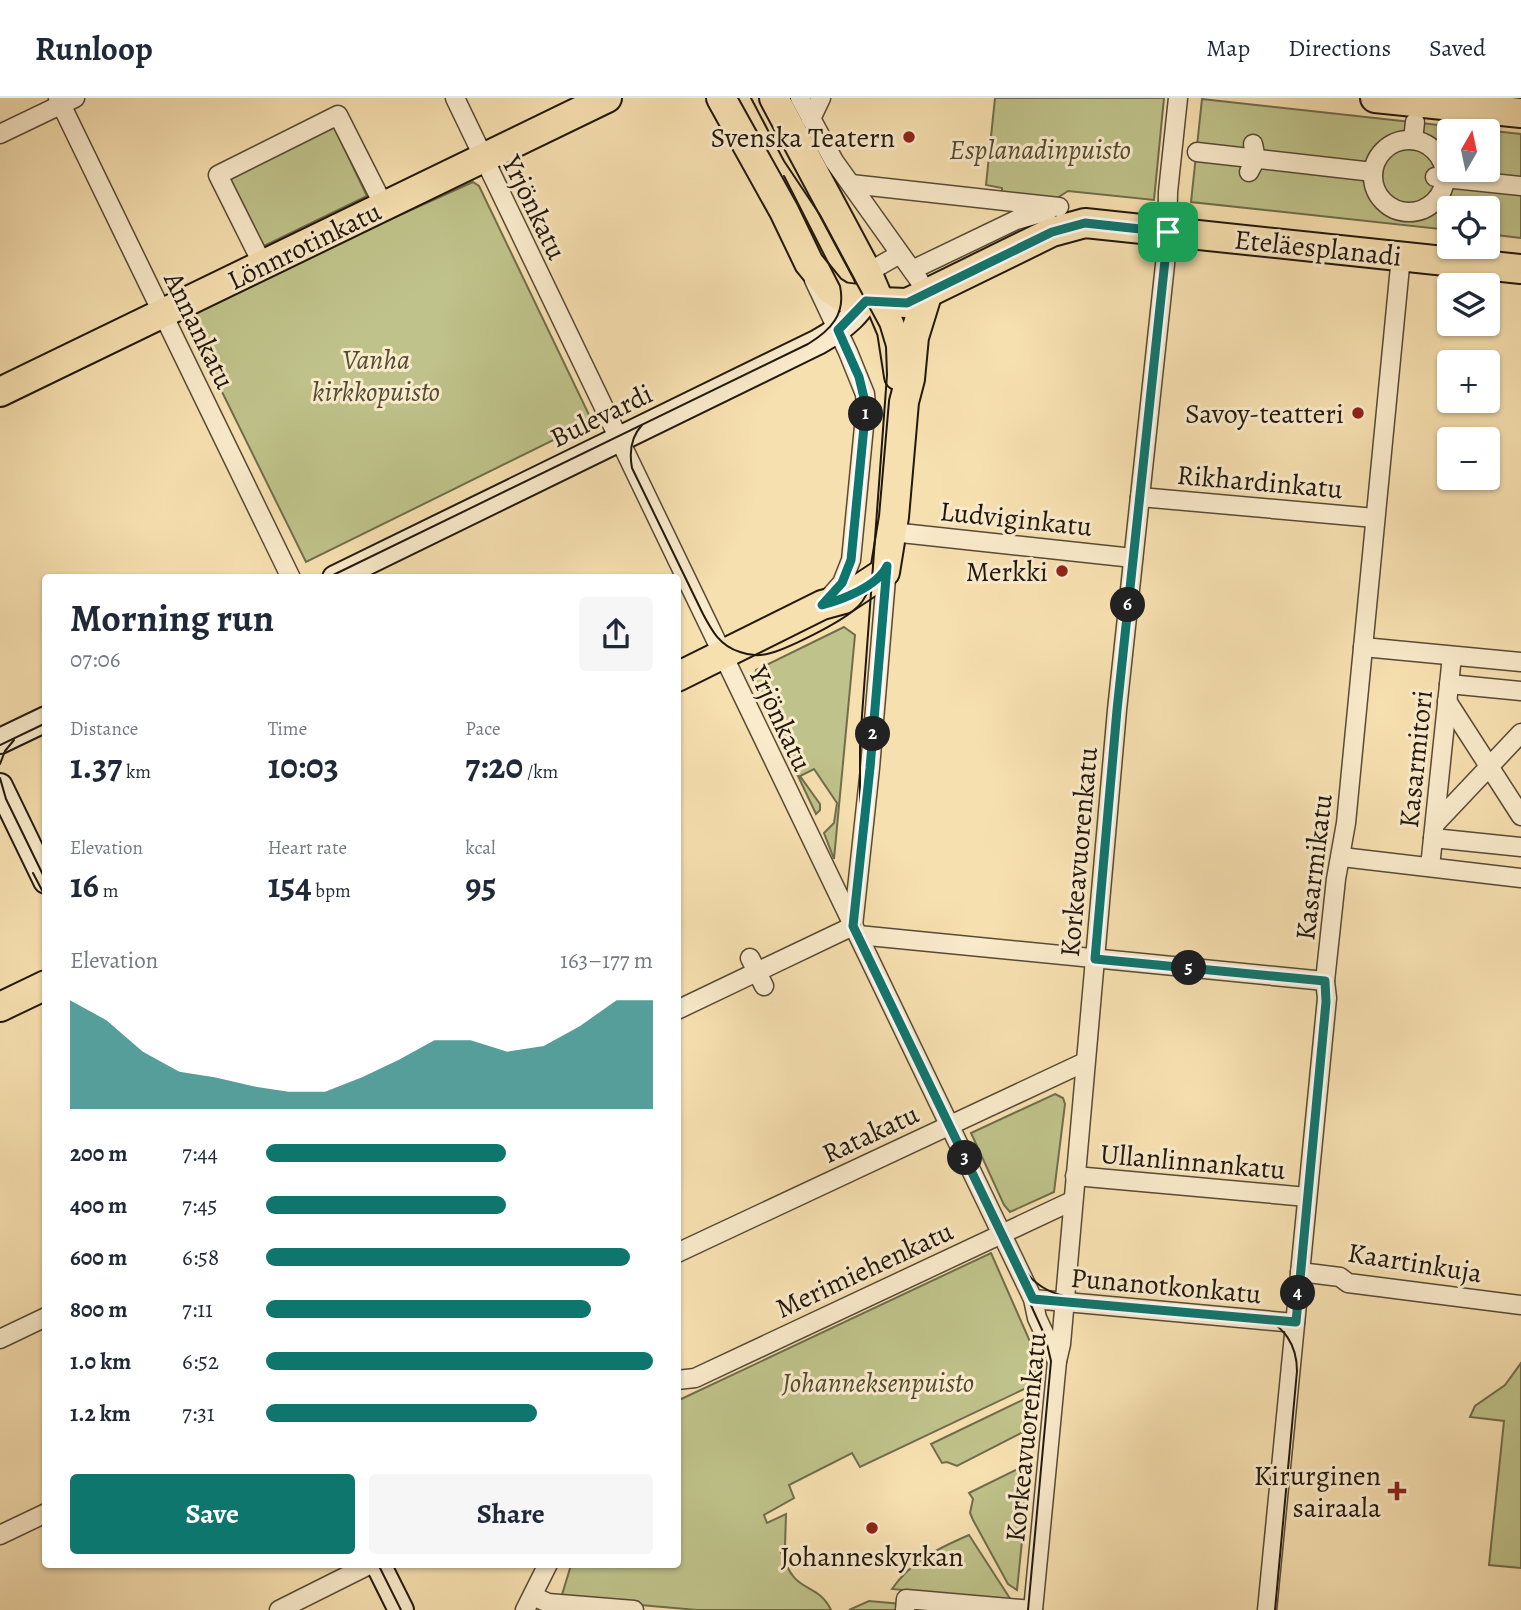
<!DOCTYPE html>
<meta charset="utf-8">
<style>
:root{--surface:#fff;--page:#f6f6f7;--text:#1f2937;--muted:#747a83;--line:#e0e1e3;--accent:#0f766e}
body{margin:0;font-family:Alegreya,serif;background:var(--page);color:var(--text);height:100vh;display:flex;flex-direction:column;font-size:26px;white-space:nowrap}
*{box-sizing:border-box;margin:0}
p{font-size:23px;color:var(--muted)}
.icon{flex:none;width:38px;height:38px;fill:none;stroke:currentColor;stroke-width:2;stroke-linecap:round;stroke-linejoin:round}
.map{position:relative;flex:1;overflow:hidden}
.drawer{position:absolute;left:42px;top:476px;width:639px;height:994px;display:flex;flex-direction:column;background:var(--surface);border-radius:7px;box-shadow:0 2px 5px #0004}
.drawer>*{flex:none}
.needle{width:46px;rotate:9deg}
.tools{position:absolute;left:1437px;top:21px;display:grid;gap:14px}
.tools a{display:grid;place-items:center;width:63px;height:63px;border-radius:7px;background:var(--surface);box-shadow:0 2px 5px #0004;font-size:35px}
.pin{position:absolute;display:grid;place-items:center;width:60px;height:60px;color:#fff;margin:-30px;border-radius:14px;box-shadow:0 4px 10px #0006}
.km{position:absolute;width:35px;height:35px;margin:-18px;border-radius:50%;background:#222;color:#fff;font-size:19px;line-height:35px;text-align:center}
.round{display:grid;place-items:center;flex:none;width:74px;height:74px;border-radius:7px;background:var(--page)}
.summary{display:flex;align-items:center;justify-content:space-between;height:119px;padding:0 28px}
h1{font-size:38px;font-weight:700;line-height:52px}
.stats{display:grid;grid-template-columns:repeat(3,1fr);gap:10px;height:119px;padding:7px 28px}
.stats div{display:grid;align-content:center}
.stats b{font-size:35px;font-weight:700}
.stats small{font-size:19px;font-weight:400}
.stats p{font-size:19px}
.chart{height:196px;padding:14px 28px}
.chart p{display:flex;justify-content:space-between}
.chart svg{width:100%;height:126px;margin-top:7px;fill:var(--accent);opacity:.7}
.action{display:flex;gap:14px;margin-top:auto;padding:14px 28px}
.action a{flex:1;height:80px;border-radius:7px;background:var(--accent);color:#fff;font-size:28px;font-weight:700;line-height:80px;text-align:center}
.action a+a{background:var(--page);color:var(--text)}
ul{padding:0 28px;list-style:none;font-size:23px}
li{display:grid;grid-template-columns:112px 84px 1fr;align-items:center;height:52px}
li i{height:18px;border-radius:9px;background:var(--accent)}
header{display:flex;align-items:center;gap:42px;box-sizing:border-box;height:98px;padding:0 35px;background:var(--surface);border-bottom:2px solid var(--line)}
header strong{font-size:33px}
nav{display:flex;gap:38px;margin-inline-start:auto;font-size:24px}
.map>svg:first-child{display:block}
.green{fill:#bfc28a;stroke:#706d4c;stroke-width:2;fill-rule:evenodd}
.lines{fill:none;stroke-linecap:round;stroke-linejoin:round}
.street-casing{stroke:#564a36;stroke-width:21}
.secondary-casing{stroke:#21180d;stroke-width:28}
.primary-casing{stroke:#21180d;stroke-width:32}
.street{stroke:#faebcc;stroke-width:18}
.secondary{stroke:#faebcc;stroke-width:24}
.primary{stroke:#f7e0b0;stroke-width:28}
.tram{stroke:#21180d;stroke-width:2}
.route-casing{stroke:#fff;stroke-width:14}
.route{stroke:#0f766e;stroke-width:9}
.poi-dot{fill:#8f2418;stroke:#faebcc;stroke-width:2.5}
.labels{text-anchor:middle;stroke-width:6;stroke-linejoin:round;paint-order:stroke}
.poi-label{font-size:28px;fill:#21180d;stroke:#faebcc;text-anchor:end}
.park-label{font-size:28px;font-style:italic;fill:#504b32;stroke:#faebcc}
.street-label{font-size:28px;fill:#21180d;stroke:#faebcc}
</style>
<header>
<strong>Runloop</strong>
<nav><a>Map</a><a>Directions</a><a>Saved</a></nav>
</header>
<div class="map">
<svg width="1521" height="1512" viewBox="0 0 1521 1512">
<rect width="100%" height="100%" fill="#f7e0b0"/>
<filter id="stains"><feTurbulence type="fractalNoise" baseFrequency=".00286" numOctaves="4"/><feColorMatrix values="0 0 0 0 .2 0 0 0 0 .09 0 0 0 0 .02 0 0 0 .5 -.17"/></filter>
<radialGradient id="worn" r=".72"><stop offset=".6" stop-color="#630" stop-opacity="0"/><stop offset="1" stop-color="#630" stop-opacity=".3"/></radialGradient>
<g class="green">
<polygon points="995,0 1164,0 1154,102 1068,93 1051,104 1002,99 1002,90 986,87"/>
<path d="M1202 1 1521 36V140L1488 136V110H1449V132L1191 104ZM1449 33H1488V72H1449Z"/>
<polygon points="334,29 367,98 262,149 229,81"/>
<polygon points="473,84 479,88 592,323 306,464 191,231 193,216 382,125"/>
<polygon points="844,529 855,537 834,761 824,735 834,725 837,705 814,671 800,678 820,706 820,712 816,716 754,585 756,572"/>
<polygon points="1055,996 1063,1000 1065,1006 1054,1094 1010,1114 1004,1107 971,1035"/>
<path d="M991 1155 1032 1248 1036 1262 1037 1285 860 1369 852 1355 789 1387 794 1400 764 1417 767 1425 786 1416 785 1448 780 1452C784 1460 787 1471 793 1478 803 1492 821 1490 831 1512H697L561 1500 571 1467 677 1466V1303Z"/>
<polygon points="1521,1265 1521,1470 1489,1467 1504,1323 1470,1319 1475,1308 1505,1287"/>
<polygon points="1037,1295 1033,1329 957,1368 947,1364 942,1365 931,1346"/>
<polygon points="1030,1365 1017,1492 1008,1486 973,1422 970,1415 973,1401 969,1395"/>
<path d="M969 1437 1011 1502 892 1491C911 1463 939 1450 969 1437Z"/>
<polygon points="869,1503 902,1506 902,1512 849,1512"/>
</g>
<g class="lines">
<g class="street-casing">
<g id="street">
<polyline points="58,0 291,480"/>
<polyline points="455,0 1008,1149 1033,1201 1037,1220 1057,1263"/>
<polyline points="800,0 834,63 919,182"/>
<polyline points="811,21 821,0"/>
<polyline points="0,36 75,0"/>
<circle cx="1409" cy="78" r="36"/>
<polyline points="1413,42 1415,24"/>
<polyline points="1197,54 1373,74"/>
<polyline points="1249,74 1256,61 1253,46"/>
<polyline points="1435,79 1521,88"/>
<polyline points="851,86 1059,109"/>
<polyline points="263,167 218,77 338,17 384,108"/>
<polyline points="879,168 900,156"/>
<polyline points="912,172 1016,122 1048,113"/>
<polyline points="814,182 848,254 865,296 866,308 851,462 842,485 827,502"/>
<polyline points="1140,399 1375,420"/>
<polyline points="892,434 1133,460"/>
<polyline points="1363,549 1521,564"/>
<polyline points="1449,586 1521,593"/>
<polyline points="1447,603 1521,718"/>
<polyline points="1435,726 1521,635"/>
<polyline points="1433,740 1521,749"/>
<polyline points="1342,759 1521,780"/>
<polyline points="1430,769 1452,558"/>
<polyline points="853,828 870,670 887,469"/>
<polyline points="858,837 1325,883"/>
<polyline points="750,860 764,888"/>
<polyline points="677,912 853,828"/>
<polyline points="1075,1078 1307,1099"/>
<polyline points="677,1155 1085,964"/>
<polyline points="1300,1174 1340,1179 1348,1185 1521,1207"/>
<polyline points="1033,1201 1295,1225"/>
<polyline points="0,1241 46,1219"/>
<polyline points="677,1282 695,1280 1072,1103"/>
<polyline points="0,1437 46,1415"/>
<polyline points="533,1498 548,1505 634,1512"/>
<polyline points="279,1512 371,1466"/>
<polyline points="525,1512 548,1466"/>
<polyline points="905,1512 906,1501 1033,1512"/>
<polyline points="1033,1512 1057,1263 1061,1246 1117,612 1167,148 1168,94 1178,0"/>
<polyline points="1267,1512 1327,900 1325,883 1336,781 1346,725 1401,158"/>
</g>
</g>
<g class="secondary-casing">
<g id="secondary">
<path d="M335 480 818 244C841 231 866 213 872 186"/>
<polyline points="0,643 46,621"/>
<polyline points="0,688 46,783"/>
<polyline points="378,1466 401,1512"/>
</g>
</g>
<g class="primary-casing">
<g id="primary">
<polyline points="721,0 784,113 809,165 831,192 842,199 880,204 907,205 1052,134 1085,125 1521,171"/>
<polyline points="774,0 867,174 892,233 899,278"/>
<polyline points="1375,0 1521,15"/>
<polyline points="0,294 607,0"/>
<polyline points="677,579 822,507 844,501 885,474 894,419 904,304 910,281 914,239 927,197"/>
<polyline points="0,909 46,887"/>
</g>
</g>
<use href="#street" class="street"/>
<use href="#secondary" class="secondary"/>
<use href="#primary" class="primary"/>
<g class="tram">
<path d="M751 0 784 63 820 117 880 229 886 249 887 277 860 645V734L854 794 860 831 998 1122C1016 1158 1025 1192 1070 1199L1259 1218C1284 1227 1297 1247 1297 1273L1275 1512"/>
<path d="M642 327C631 339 629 354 632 370L703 516C712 533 720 548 740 554 748 557 758 558 767 556 786 552 839 525 854 512 862 506 866 499 869 490"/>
<path d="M327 480 808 246C831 232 846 216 840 188L784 78"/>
<polyline points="0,647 46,625"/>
<polyline points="0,666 5,653 14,642"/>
<polyline points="0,680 6,701 46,783"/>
<polyline points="33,775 46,800"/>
<polyline points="1014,1170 1045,1238 1051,1263 1028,1512"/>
<polyline points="378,1466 401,1512"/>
</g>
</g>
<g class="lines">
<g class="route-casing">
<path id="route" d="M1085 125 1168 134 1117 612 1095 861 1325 883 1326 904 1296 1224 1033 1201 853 828 870 670 887 468C878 488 842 502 822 507L842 485 851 462 866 308 859 279 838 232 866 203 907 205 1052 134Z"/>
</g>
<use href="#route" class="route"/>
</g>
<g class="poi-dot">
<circle cx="909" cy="39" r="7"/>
<circle cx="1358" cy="315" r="7"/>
<circle cx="1062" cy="473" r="7"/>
<path d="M1393.5 1382.5h7v7h7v7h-7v7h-7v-7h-7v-7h7z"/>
<circle cx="872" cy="1430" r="7"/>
</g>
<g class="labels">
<g class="poi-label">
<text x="895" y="49">Svenska Teatern</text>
<text x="1344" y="325">Savoy-teatteri</text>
<text x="1048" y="483">Merkki</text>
<text x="1381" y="1387">Kirurginen<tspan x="1381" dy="32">sairaala</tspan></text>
<text x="872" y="1468" text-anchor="middle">Johanneskyrkan</text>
</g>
<g class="park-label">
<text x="1040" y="61">Esplanadinpuisto</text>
<text x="376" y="271">Vanha<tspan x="376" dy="32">kirkkopuisto</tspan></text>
<text x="878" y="1294">Johanneksenpuisto</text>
</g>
<g class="street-label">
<text transform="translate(535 109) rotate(64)" y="10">Yrjönkatu</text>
<text transform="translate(304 147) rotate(-26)" y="10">Lönnrotinkatu</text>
<text transform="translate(1318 149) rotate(6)" y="10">Eteläesplanadi</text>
<text transform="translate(200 232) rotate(64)" y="10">Annankatu</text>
<text transform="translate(601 317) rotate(-26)" y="10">Bulevardi</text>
<text transform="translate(1260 383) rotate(5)" y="10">Rikhardinkatu</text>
<text transform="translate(1016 420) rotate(6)" y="10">Ludviginkatu</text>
<text transform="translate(781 620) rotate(65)" y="10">Yrjönkatu</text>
<text transform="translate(1415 661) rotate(-84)" y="10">Kasarmitori</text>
<text transform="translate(1078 754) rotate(-85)" y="10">Korkeavuorenkatu</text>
<text transform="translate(1313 769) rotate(-83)" y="10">Kasarmikatu</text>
<text transform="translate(870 1035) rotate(-25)" y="10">Ratakatu</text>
<text transform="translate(1193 1063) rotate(5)" y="10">Ullanlinnankatu</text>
<text transform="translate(1415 1164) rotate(9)" y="10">Kaartinkuja</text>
<text transform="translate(864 1171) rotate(-25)" y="10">Merimiehenkatu</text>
<text transform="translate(1166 1187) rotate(5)" y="10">Punanotkonkatu</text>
<text transform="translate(1025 1339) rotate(-84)" y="10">Korkeavuorenkatu</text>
</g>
</g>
<rect width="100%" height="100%" filter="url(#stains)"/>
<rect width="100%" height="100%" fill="url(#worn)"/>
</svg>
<div class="tools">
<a><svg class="needle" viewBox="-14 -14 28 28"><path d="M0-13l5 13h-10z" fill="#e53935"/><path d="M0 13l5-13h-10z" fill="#747a83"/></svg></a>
<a><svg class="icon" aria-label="locate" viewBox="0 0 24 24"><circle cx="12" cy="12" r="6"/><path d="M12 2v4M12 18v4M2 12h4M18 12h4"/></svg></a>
<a><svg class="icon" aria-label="layers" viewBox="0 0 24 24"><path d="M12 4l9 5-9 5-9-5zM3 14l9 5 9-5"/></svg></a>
<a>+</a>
<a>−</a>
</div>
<div class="pin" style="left:1168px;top:134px;background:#1e9e55"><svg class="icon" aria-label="arrive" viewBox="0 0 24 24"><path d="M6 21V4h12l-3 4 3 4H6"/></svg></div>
<b class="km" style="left:866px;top:316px">1</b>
<b class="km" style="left:873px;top:636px">2</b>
<b class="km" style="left:965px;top:1060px">3</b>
<b class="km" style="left:1298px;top:1195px">4</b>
<b class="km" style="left:1189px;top:870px">5</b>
<b class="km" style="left:1128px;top:507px">6</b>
<section class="drawer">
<div class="summary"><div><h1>Morning run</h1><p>07:06</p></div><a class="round"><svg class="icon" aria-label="share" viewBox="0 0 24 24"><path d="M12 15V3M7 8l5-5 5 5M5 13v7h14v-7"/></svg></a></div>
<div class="stats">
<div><p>Distance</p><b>1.37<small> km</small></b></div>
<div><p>Time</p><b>10:03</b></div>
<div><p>Pace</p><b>7:20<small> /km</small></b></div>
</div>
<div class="stats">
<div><p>Elevation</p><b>16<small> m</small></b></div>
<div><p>Heart rate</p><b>154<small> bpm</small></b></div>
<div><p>kcal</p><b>95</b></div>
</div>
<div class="chart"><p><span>Elevation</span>163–177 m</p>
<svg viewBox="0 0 160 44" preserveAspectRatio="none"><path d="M0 44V6L10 13L20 24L30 31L40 33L50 36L60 38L70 38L80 33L90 27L100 20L110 20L120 24L130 22L140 15L150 6L160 6V44z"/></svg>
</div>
<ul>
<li><b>200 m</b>7:44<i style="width:62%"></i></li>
<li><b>400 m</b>7:45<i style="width:62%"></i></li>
<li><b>600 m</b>6:58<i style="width:94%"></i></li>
<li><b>800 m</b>7:11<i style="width:84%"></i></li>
<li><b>1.0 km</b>6:52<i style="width:100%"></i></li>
<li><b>1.2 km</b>7:31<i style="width:70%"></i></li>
</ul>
<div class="action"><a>Save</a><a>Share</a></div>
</section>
</div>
